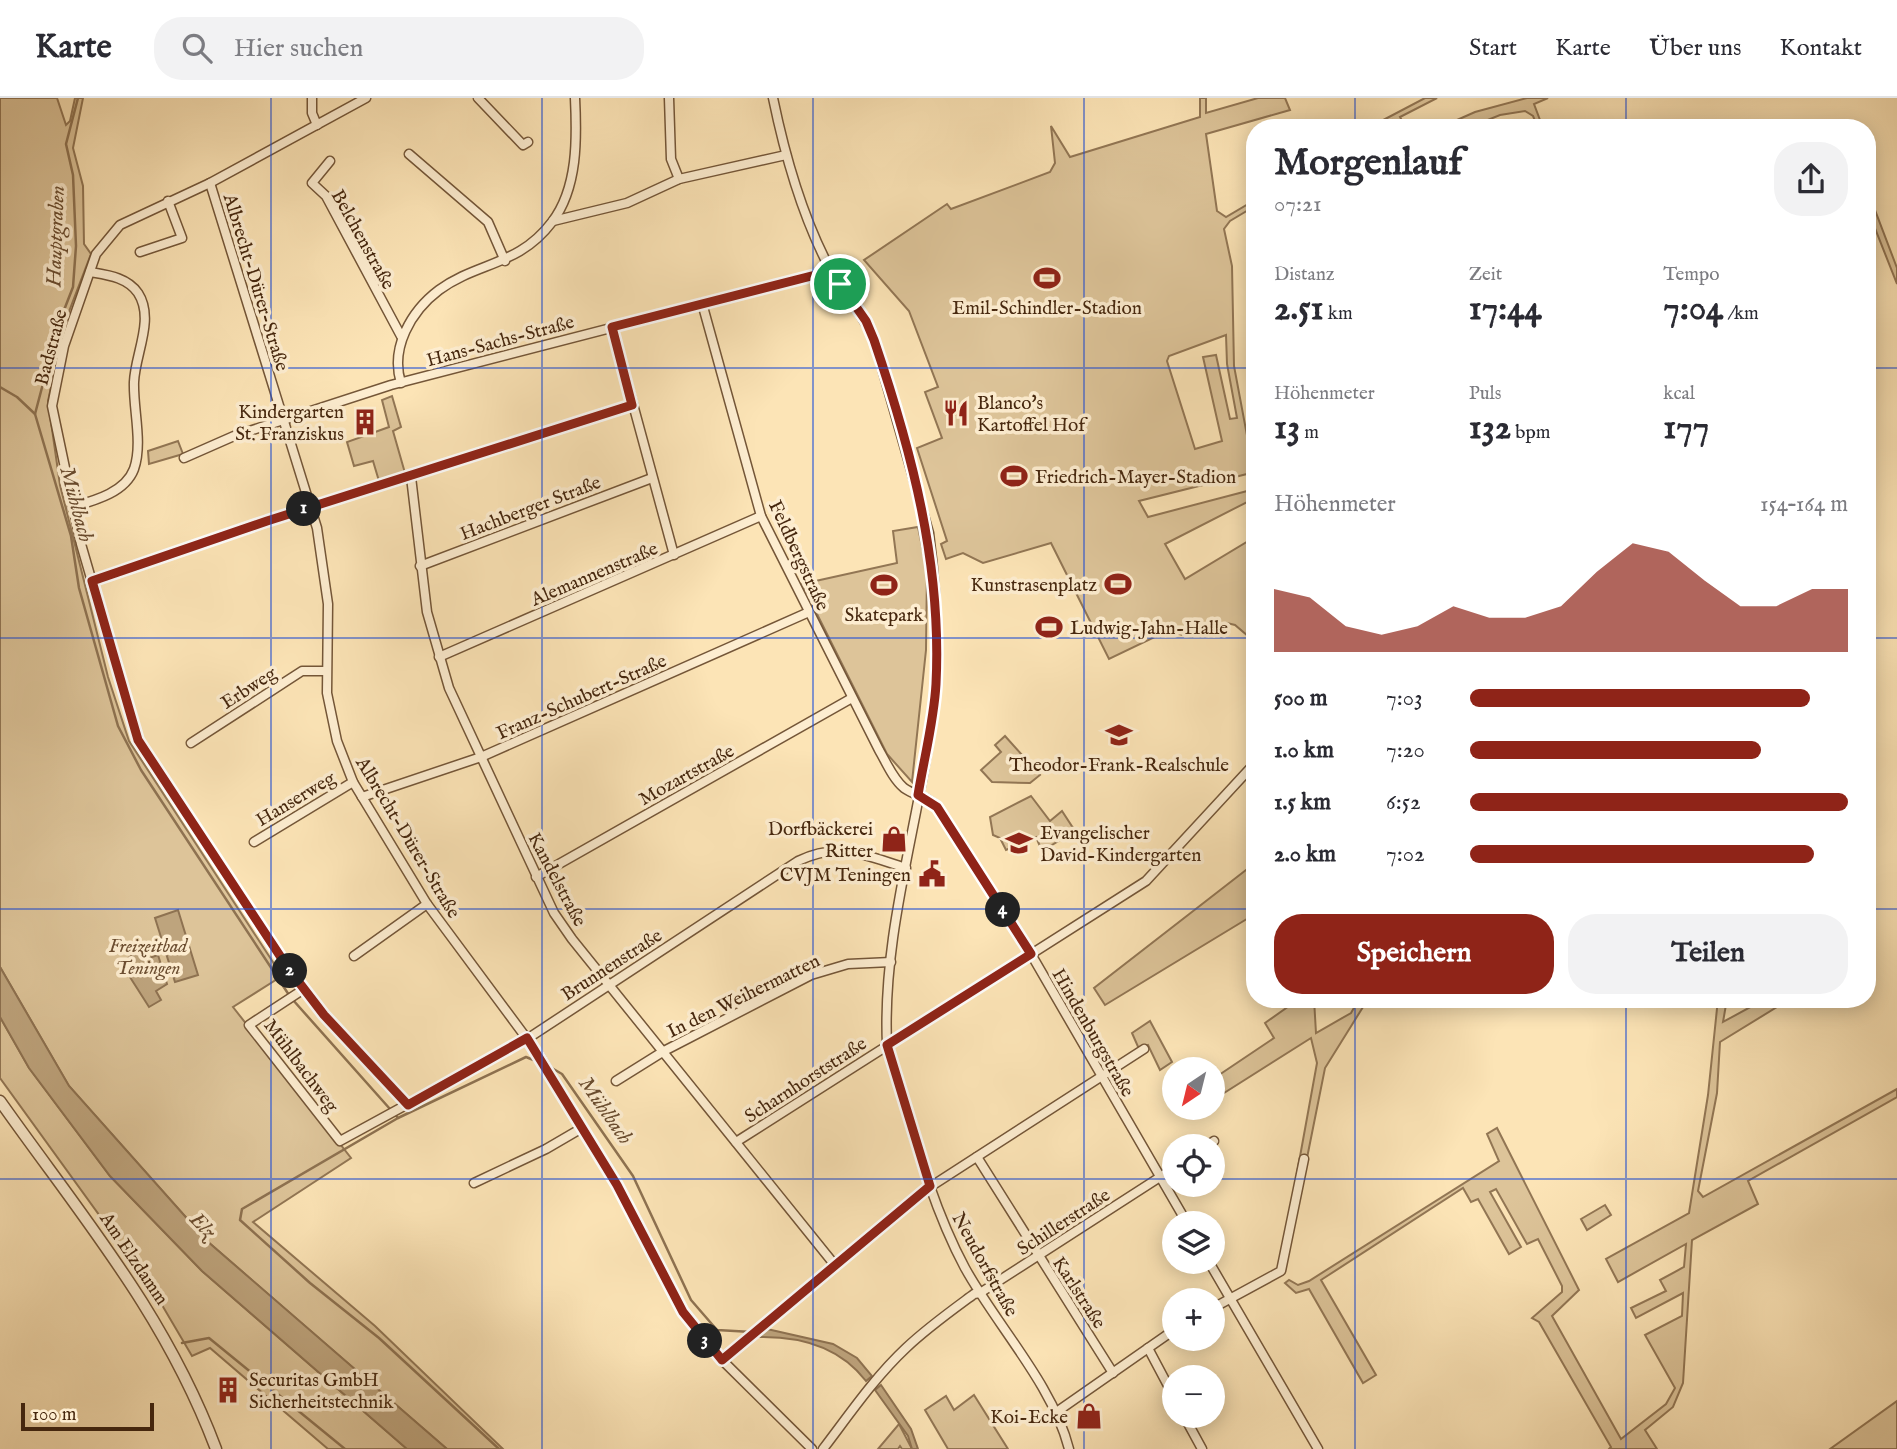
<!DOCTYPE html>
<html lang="de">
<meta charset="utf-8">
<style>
:root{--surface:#fff;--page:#f2f2f3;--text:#2b2b33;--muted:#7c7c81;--line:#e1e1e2;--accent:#8f2418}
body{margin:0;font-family:"IM FELL English",serif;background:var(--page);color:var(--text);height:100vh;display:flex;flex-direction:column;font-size:26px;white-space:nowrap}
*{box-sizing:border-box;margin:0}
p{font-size:23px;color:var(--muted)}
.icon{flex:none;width:38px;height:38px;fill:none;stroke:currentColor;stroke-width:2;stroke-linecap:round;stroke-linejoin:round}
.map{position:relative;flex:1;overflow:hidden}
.panel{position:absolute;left:1246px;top:21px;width:630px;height:889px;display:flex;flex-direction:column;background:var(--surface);border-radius:28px;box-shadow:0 4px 18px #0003}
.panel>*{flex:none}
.needle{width:46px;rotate:215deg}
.fabs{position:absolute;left:1162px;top:959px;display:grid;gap:14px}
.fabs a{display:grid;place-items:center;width:63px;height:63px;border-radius:50%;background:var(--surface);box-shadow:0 4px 18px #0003;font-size:35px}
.scale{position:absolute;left:21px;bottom:18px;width:133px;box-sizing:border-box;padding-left:7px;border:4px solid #46270e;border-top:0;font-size:19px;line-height:24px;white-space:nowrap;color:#46270e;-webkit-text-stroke:5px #fdedd0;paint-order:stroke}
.pin{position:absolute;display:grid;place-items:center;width:60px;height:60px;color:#fff;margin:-30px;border:4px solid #fff;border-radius:50%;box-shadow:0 2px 7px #0007}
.km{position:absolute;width:35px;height:35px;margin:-18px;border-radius:50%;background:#222;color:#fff;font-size:19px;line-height:35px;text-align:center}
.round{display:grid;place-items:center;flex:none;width:74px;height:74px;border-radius:28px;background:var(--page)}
.head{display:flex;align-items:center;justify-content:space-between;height:119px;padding:0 28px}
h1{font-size:38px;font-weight:700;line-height:52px}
.figures{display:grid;grid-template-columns:repeat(3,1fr);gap:10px;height:119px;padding:7px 28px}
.figures div{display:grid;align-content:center}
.figures b{font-size:35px;font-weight:700}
.figures small{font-size:19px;font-weight:400}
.figures p{font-size:19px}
.chart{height:196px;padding:14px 28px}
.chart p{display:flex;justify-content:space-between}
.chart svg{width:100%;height:126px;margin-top:7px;fill:var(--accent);opacity:.7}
.primary-button{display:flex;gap:14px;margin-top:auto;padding:14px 28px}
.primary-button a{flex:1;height:80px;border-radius:28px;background:var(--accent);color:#fff;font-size:28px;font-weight:700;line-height:80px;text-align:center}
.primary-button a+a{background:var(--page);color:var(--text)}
ul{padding:0 28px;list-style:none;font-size:23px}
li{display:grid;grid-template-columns:112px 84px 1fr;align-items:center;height:52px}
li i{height:18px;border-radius:9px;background:var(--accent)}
header{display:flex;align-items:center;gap:42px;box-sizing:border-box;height:98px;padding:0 35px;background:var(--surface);border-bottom:2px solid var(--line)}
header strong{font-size:33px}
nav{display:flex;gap:38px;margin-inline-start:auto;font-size:24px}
.search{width:490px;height:63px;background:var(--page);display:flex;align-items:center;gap:18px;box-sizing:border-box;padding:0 24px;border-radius:28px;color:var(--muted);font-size:26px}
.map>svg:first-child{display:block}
.green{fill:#ddc499;stroke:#927654;stroke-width:2;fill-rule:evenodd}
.water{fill:#bea47d;stroke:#8e7251;stroke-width:2}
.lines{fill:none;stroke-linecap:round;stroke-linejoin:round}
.stream{stroke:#8e7251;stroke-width:2.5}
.minor-casing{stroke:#745638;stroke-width:11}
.tertiary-casing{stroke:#745638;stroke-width:13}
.minor{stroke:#fdedd0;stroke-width:8}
.tertiary{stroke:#fdedd0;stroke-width:10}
.route-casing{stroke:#fff;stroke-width:14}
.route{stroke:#8f2418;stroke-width:9}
.grid{fill:none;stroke:#1d4ed8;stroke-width:2;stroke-opacity:0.55}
.labels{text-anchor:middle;stroke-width:7;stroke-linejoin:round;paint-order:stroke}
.street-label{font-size:19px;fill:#46270e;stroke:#fdedd0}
.poi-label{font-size:19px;fill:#46270e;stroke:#fdedd0;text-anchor:start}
.park-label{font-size:19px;font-style:italic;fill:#6c4e31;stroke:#fdedd0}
.water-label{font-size:21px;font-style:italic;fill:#6a4c2f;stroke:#fdedd0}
</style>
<header>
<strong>Karte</strong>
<div class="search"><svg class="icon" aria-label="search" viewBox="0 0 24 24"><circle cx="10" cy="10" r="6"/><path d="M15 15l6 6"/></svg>Hier suchen</div>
<nav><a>Start</a><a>Karte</a><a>Über uns</a><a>Kontakt</a></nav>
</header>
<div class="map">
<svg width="1897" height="1351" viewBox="0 0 1897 1351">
<rect width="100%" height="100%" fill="#fce4b6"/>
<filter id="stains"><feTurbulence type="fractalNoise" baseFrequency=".00286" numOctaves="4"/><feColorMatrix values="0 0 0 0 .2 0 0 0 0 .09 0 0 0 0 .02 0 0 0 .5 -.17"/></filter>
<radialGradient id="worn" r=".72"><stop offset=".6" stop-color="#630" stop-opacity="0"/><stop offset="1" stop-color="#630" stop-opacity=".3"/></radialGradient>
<g class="green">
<polygon points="0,0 57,0 66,27 70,23 75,0 83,0 73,50 83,88 84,146 91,156 65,224 48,303 60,387 108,579 129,643 282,878 233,909 351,1060 253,1124 375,1228 503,1351 447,1351 207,1143 69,988 0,869"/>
<path d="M1200 0H1206V15L1258 0H1285L1290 12 1206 36 1217 113 1226 119 1255 102V108L1230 123 1224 131 1232 168 1234 268 1255 380V405L1253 401 1165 446 1185 481 1255 439V544L1235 527 1227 525 1191 539 1167 533 1109 561 1051 445 983 465 963 455 946 461 941 446 947 443 917 350 942 340 925 294 938 289 909 213 864 162 947 106 951 111 1050 74 1055 65 1051 28 1070 59 1200 19ZM1226 237 1227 266 1237 320 1230 321 1216 257 1203 259 1222 343 1195 351 1167 263 1169 258ZM1247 376 1251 392 1148 419 1139 403Z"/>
<polygon points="1425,0 1437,0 1400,19 1406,30 1400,30 1392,22 1378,30 1368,30"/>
<polygon points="1527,0 1548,0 1534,6 1543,30 1538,30 1533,18 1525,13 1500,17 1468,30 1439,30 1475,14"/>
<polygon points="1867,91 1897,170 1897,186 1867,110"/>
<polygon points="392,298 401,329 393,333 405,375 379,383 373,363 354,368 347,344 389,329 382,302"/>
<polygon points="178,343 183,356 149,366 148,353"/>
<polygon points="918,429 927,472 926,552 912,684 887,656 802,486 897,465 893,433"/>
<polygon points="1005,638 1040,677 1030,685 992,684 981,672 1001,654 995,647"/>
<polygon points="1031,698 1050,723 1062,713 1075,733 1042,753 1036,739 1006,752 1000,740 993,737 990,719"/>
<polygon points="1255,765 1255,816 1105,907 1094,890"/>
<polygon points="1299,901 1314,901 1316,935 1351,915 1359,901 1368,901 1325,970 1304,1075 1297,1075 1317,965 1311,940 1213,1002 1213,981 1274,940 1265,925"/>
<polygon points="1718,901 1727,901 1723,924 1765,901 1790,901 1720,944 1717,995 1698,1093 1703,1099 1897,991 1897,999 1748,1083 1758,1106 1692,1142 1683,1285 1673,1309 1645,1332 1657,1351 1609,1351 1611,1349 1539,1224 1532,1220 1562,1194 1562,1188 1538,1141 1527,1146 1496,1091 1490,1094 1521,1149 1509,1156 1478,1101 1471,1104 1463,1090 1321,1182 1376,1277 1363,1285 1309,1191 1296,1195 1285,1185 1289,1182 1298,1187 1309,1183 1499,1063 1487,1036 1497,1030 1579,1192 1552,1218 1621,1341 1666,1306 1675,1290 1645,1237 1682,1218 1683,1195 1636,1220 1631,1210 1666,1193 1660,1182 1684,1169 1686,1146 1618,1184 1606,1161 1689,1115 1708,997"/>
<polygon points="0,919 29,970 110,1078 202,1173 407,1351 328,1351 210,1250 192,1258 152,1190 0,980"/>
<polygon points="1150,923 1172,964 1160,972 1148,947 1139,951 1132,935"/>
<polygon points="1605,1107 1611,1117 1587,1132 1581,1121"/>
<polygon points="974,1297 1008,1351 948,1351 925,1312 946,1298 954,1312"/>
<polygon points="1897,1303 1897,1351 1830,1351"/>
<polygon points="899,1326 912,1351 902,1351 900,1348 898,1351 878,1351"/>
</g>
<g class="water">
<polygon points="178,812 198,877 175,884 155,820"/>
<polygon points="137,854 143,862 158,857 167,886 156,893 161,902 149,909 121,865"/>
<polygon points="0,869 69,988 207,1143 447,1351 407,1351 202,1173 110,1078 29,970 0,919"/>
<path d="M767 1231 833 1246 857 1260 872 1278 866 1283C840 1249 800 1238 758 1239Z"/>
<polygon points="881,1287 911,1331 918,1351 912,1351 908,1338 875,1292"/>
</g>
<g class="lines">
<g class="stream">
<polyline points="78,0 66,46 73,77 76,148 73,189 59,225 35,316 71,438 79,490 118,628 141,672 289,897"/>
<polyline points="0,289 17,299 35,316"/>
<polyline points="293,902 398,1020 526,959 541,965"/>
<polyline points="550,969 562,976 633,1078 691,1202 717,1232 752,1234"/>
<polyline points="398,1020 242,1111 240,1122 310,1185 379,1240 499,1351"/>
<polyline points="182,1245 209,1240 345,1351"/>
</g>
<g class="minor-casing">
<g id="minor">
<polyline points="312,0 312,15 317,27"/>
<polyline points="366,0 210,85 120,127 96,156 64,248 52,308 81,446 138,642 288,870 324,917 408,1007"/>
<polyline points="478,0 523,47 528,44"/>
<polyline points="669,0 671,61 679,81"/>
<path d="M773 0C785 58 801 116 829 169 842 195 863 215 874 242L929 435C937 496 940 560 932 621 918 729 882 837 887 947 910 1022 928 1101 965 1170 997 1228 1053 1287 1069 1351"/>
<polyline points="409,56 488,124 505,163"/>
<polyline points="330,63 312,85 326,98 401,238"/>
<polyline points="210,85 317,430 328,506 327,595 337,643 353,684 427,806 539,957 617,1087 683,1214 722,1262 812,1351"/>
<polyline points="553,123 627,105 679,81 786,57"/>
<polyline points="140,154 182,140 168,103"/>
<path d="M702 205 761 418 879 652C886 664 893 681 904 690 915 698 928 698 937 709L1031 856 1187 1125"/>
<polyline points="612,229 674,457"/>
<path d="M401 285C390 250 411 213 439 192 477 164 519 168 552 124 578 90 577 40 575 0"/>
<polyline points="184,360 234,338 391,287 831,173"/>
<polyline points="411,379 427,514 449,590 554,815 572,841 834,1166"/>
<path d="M72 409C93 403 125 395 134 371 143 345 133 311 134 284 135 256 155 221 138 195 127 179 107 177 90 174"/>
<polyline points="420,468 652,380"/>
<polyline points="92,483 267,423 632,307"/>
<polyline points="439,559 761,418"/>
<polyline points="191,645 302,573 326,573"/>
<polyline points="362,699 481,659 809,514"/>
<polyline points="254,744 353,684"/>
<polyline points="536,779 852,600"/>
<polyline points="354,858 427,806"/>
<path d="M304 891 249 927 340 1043 527 941 798 763C840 743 864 757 906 770"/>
<polyline points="616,983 664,953 811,877 848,866 891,864"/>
<polyline points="736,1044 1146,783 1255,665"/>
<polyline points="1207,1048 1214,1043"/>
<polyline points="977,1059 1113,1275"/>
<polyline points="474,1085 546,1051 582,1030"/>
<polyline points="1209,1164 1318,1351"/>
<polyline points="1213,1210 1281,1173 1304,1061"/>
<polyline points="1148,1250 1174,1299"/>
<polyline points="722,1262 930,1089 1144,951"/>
<polyline points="1055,1315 1174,1232"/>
<polyline points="1184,1318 1202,1351"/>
<path d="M823 1351C849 1317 874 1280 906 1250 927 1230 951 1213 974 1196L980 1195 1174 1070"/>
</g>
</g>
<g class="tertiary-casing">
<path id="tertiary" d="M0 1003C82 1119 165 1215 216 1351"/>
</g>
<use href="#minor" class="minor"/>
<use href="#tertiary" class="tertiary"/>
</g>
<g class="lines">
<g class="route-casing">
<path id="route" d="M831 173 866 223 874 242C912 354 942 467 936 586 934 623 924 660 918 697L937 709 1031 856 887 947 930 1088 722 1262 683 1214 617 1087 527 940 408 1007 324 917 288 870 138 642 92 483 267 423 632 307 612 229Z"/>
</g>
<use href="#route" class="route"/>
</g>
<path class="grid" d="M271 0V1351M542 0V1351M813 0V1351M1084 0V1351M1355 0V30M1626 0V30M0 270H1255M1867 270H1897M0 540H1255M1867 540H1897M0 811H1255M1867 811H1897M1355 901V1351M1626 901V1351M0 1081H1174M1213 1081H1897"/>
<defs>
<g id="stadium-bare" transform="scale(2.1)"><path d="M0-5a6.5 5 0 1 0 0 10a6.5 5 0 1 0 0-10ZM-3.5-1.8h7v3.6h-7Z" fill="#8f2418" stroke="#fdedd0" stroke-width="2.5" paint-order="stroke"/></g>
<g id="restaurant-bare" transform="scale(2.1)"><path d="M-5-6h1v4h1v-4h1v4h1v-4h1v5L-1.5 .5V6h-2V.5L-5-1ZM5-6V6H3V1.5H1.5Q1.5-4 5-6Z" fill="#8f2418" stroke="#fdedd0" stroke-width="2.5" paint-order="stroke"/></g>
<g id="building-bare" transform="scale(2.1)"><path d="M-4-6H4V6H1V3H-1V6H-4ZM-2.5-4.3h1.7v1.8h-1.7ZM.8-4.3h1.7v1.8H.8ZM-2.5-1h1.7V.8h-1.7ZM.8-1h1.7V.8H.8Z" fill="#8f2418" stroke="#fdedd0" stroke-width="2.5" paint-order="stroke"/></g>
<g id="school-bare" transform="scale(2.1)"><path d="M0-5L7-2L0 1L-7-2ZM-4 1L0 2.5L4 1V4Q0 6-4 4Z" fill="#8f2418" stroke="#fdedd0" stroke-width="2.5" paint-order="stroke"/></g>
<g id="shop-bare" transform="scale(2.1)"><path d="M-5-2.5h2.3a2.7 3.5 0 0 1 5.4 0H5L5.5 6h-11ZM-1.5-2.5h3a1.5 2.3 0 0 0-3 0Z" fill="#8f2418" stroke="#fdedd0" stroke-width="2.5" paint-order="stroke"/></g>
<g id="civic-bare" transform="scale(2.1)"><path d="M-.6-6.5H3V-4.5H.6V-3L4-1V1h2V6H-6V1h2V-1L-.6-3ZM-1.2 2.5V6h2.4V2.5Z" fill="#8f2418" stroke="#fdedd0" stroke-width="2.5" paint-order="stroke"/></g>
</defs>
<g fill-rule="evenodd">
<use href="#stadium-bare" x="1047" y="180"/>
<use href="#restaurant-bare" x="956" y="315"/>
<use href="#building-bare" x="365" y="324"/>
<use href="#stadium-bare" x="1014" y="378"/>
<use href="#stadium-bare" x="1118" y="486"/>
<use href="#stadium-bare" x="884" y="487"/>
<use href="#stadium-bare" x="1049" y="529"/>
<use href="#school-bare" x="1119" y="637"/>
<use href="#shop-bare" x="894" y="741"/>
<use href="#school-bare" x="1019" y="745"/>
<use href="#civic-bare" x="932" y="776"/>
<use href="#building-bare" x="228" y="1292"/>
<use href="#shop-bare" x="1089" y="1318"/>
</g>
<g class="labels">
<g class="street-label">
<text transform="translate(364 141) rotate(61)" y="7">Belchenstraße</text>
<text transform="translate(257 184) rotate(73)" y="7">Albrecht-Dürer-Straße</text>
<text transform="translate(500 242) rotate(-15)" y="7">Hans-Sachs-Straße</text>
<text transform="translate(50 249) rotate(-75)" y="7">Badstraße</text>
<text transform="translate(530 409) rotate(-21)" y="7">Hachberger Straße</text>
<text transform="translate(800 457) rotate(65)" y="7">Feldbergstraße</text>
<text transform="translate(594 475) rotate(-23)" y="7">Alemannenstraße</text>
<text transform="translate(248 589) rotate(-33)" y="7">Erbweg</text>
<text transform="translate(581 598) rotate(-24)" y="7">Franz-Schubert-Straße</text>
<text transform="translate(686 676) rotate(-29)" y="7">Mozartstraße</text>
<text transform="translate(295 700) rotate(-31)" y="7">Hanserweg</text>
<text transform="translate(409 739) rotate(59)" y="7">Albrecht-Dürer-Straße</text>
<text transform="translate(558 781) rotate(62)" y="7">Kandelstraße</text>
<text transform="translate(611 866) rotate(-33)" y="7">Brunnenstraße</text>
<text transform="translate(743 897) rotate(-26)" y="7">In den Weihermatten</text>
<text transform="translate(1094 934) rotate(60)" y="7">Hindenburgstraße</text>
<text transform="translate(302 967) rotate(53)" y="7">Mühlbachweg</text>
<text transform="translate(805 981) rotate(-33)" y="7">Scharnhorststraße</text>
<text transform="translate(1063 1123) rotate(-33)" y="7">Schillerstraße</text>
<text transform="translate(135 1160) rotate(56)" y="7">Am Elzdamm</text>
<text transform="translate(986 1166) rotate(61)" y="7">Neudorfstraße</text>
<text transform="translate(1080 1194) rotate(57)" y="7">Karlstraße</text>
</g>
<g class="poi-label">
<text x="1047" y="216" text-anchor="middle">Emil-Schindler-Stadion</text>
<text x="977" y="311">Blanco's<tspan x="977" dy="22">Kartoffel Hof</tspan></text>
<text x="344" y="320" text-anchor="end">Kindergarten<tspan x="344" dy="22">St. Franziskus</tspan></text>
<text x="1035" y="385">Friedrich-Mayer-Stadion</text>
<text x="1097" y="493" text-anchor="end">Kunstrasenplatz</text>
<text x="884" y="523" text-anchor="middle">Skatepark</text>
<text x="1070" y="536">Ludwig-Jahn-Halle</text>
<text x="1119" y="673" text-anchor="middle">Theodor-Frank-Realschule</text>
<text x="873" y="737" text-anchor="end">Dorfbäckerei<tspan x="873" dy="22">Ritter</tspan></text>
<text x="1040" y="741">Evangelischer<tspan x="1040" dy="22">David-Kindergarten</tspan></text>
<text x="911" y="783" text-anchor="end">CVJM Teningen</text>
<text x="249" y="1288">Securitas GmbH<tspan x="249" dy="22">Sicherheitstechnik</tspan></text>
<text x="1068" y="1325" text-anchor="end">Koi-Ecke</text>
</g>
<g class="park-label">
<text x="148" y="854">Freizeitbad<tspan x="148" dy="22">Teningen</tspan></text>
</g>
<g class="water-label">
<text transform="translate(55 138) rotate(-88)" y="7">Hauptgraben</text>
<text transform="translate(77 406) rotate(75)" y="7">Mühlbach</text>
<text transform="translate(606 1012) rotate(55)" y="7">Mühlbach</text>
<text transform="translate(203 1127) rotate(47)" y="7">Elz</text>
</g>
</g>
<rect width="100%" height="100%" filter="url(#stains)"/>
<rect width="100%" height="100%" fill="url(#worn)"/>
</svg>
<div class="fabs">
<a><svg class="needle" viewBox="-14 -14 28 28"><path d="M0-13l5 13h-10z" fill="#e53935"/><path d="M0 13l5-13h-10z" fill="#7c7c81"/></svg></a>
<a><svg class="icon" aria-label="locate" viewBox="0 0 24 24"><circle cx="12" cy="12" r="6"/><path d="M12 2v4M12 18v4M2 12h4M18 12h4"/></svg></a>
<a><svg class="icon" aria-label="layers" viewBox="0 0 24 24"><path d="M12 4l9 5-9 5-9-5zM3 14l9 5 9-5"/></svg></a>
<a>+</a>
<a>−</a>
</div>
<div class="scale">100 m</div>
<div class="pin" style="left:840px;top:186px;background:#1e9e55"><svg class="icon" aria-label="arrive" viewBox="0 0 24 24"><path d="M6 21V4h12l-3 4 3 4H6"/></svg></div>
<b class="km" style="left:304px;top:411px">1</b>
<b class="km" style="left:290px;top:873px">2</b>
<b class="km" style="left:705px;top:1243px">3</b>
<b class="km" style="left:1003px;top:812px">4</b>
<section class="panel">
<div class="head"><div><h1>Morgenlauf</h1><p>07:21</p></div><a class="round"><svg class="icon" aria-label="share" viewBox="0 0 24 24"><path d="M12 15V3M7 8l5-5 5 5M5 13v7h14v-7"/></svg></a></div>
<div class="figures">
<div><p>Distanz</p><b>2.51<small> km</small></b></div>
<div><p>Zeit</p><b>17:44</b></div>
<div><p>Tempo</p><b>7:04<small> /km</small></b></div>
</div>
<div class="figures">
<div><p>Höhenmeter</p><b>13<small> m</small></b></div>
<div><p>Puls</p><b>132<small> bpm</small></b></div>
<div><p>kcal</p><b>177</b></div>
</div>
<div class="chart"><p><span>Höhenmeter</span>154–164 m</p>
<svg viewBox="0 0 160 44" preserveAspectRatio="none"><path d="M0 44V22L10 25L20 35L30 38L40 35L50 28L60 32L70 32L80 28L90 16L100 6L110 9L120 19L130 28L140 28L150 22L160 22V44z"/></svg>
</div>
<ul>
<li><b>500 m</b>7:03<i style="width:90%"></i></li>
<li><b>1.0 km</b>7:20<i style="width:77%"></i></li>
<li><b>1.5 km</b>6:52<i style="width:100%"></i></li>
<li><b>2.0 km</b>7:02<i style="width:91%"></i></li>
</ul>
<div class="primary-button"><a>Speichern</a><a>Teilen</a></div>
</section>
</div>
